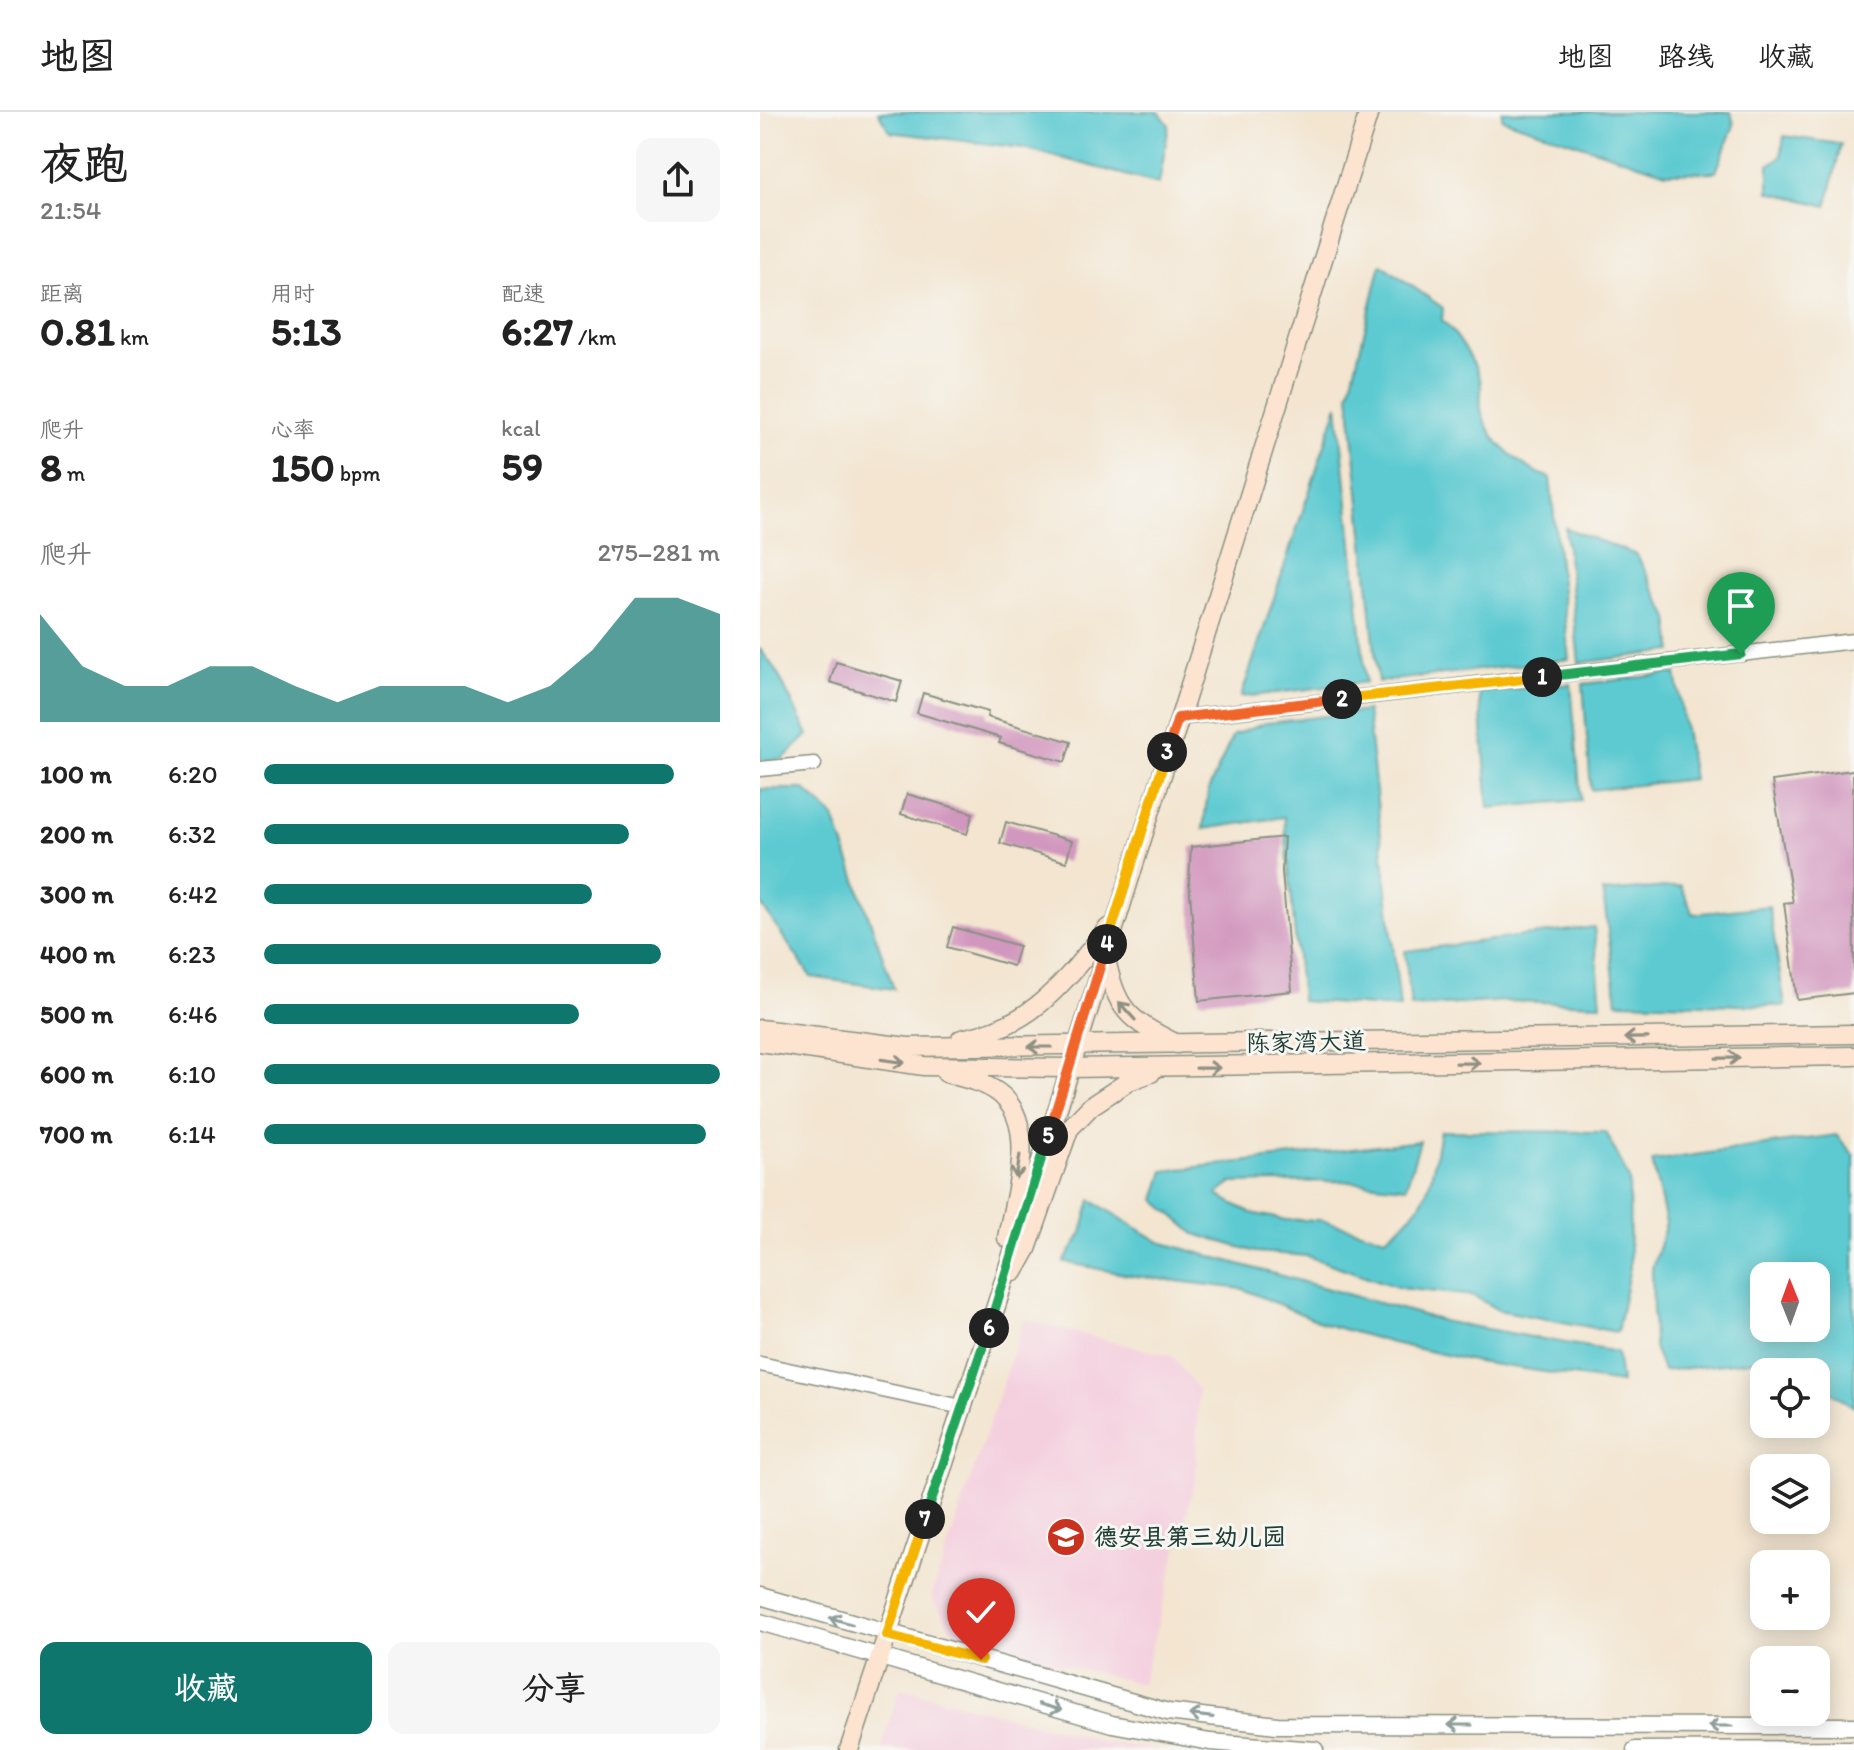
<!DOCTYPE html>
<html lang="zh">
<meta charset="utf-8">
<style>
:root{--surface:#fff;--page:#f6f6f6;--text:#222;--muted:#767676;--line:#e0e0e0;--accent:#0f766e}
body{margin:0;font-family:Itim,"LXGW WenKai TC",sans-serif;background:var(--page);color:var(--text);height:100vh;display:flex;flex-direction:column;font-size:30px;white-space:nowrap}
*{box-sizing:border-box;margin:0}
p{font-size:26px;color:var(--muted)}
.icon{flex:none;width:44px;height:44px;fill:none;stroke:currentColor;stroke-width:2;stroke-linecap:round;stroke-linejoin:round}
.map{position:relative;flex:1;overflow:hidden}
.drawer{display:flex;flex-direction:column;background:var(--surface);width:760px}
.drawer>*{flex:none}
.needle{width:52px;rotate:359deg}
.buttons{position:absolute;left:990px;top:1150px;display:grid;gap:16px}
.buttons a{display:grid;place-items:center;width:80px;height:80px;border-radius:16px;background:var(--surface);box-shadow:0 4px 20px #0003;font-size:40px}
.pin{position:absolute;display:grid;place-items:center;width:68px;height:68px;color:#fff;margin:-82px -34px;border-radius:50% 50% 50% 0;rotate:-45deg;box-shadow:0 0 8px #0007}
.pin .icon{rotate:45deg}
.km{position:absolute;width:40px;height:40px;margin:-20px;border-radius:50%;background:#222;color:#fff;font-size:22px;line-height:40px;text-align:center}
.round{display:grid;place-items:center;flex:none;width:84px;height:84px;border-radius:16px;background:var(--page)}
.overview{display:flex;align-items:center;justify-content:space-between;height:136px;padding:0 40px}
h1{font-size:44px;font-weight:700;line-height:60px}
.figures{display:grid;grid-template-columns:repeat(3,1fr);gap:12px;height:136px;padding:8px 40px}
.figures div{display:grid;align-content:center}
.figures b{font-size:40px;font-weight:700}
.figures small{font-size:22px;font-weight:400}
.figures p{font-size:22px}
.chart{height:224px;padding:16px 40px}
.chart p{display:flex;justify-content:space-between}
.chart svg{width:100%;height:144px;margin-top:8px;fill:var(--accent);opacity:.7}
.action{display:flex;gap:16px;margin-top:auto;padding:16px 40px}
.action a{flex:1;height:92px;border-radius:16px;background:var(--accent);color:#fff;font-size:32px;font-weight:700;line-height:92px;text-align:center}
.action a+a{background:var(--page);color:var(--text)}
ul{padding:0 40px;list-style:none;font-size:26px}
li{display:grid;grid-template-columns:128px 96px 1fr;align-items:center;height:60px}
li i{height:20px;border-radius:10px;background:var(--accent)}
header{display:flex;align-items:center;gap:48px;box-sizing:border-box;height:112px;padding:0 40px;background:var(--surface);border-bottom:2px solid var(--line)}
header strong{font-size:38px}
nav{display:flex;gap:44px;margin-inline-start:auto;font-size:28px}
main{display:flex;flex:1;min-height:0}
.map>svg:first-child{display:block}
.built{fill:#f4cfde}
.water{fill:#5dcad1;stroke:#3e8482;stroke-width:2;fill-rule:evenodd}
.building{fill:#d297be}
.lines{fill:none;stroke-linecap:round;stroke-linejoin:round}
.minor-casing{stroke:#899182;stroke-width:17}
.tertiary-casing{stroke:#899182;stroke-width:19}
.secondary-casing{stroke:#899182;stroke-width:21}
.minor{stroke:#fff;stroke-width:14}
.tertiary{stroke:#fff;stroke-width:16}
.secondary{stroke:#fde4d1;stroke-width:18}
.oneway{stroke:#8e9082}
.oneway2{stroke:#8f9e9a}
.split-1-casing{stroke:#fff;stroke-width:16}
.split-2-casing{stroke:#fff;stroke-width:16}
.split-3-casing{stroke:#fff;stroke-width:16}
.split-4-casing{stroke:#fff;stroke-width:16}
.split-5-casing{stroke:#fff;stroke-width:16}
.split-6-casing{stroke:#fff;stroke-width:16}
.split-7-casing{stroke:#fff;stroke-width:16}
.split-8-casing{stroke:#fff;stroke-width:16}
.split-1{stroke:#22a559;stroke-width:10}
.split-2{stroke:#f5b400;stroke-width:10}
.split-3{stroke:#f0652b;stroke-width:10}
.split-4{stroke:#f5b400;stroke-width:10}
.split-5{stroke:#f0652b;stroke-width:10}
.split-6{stroke:#22a559;stroke-width:10}
.split-7{stroke:#22a559;stroke-width:10}
.split-8{stroke:#f5b400;stroke-width:10}
.labels{text-anchor:middle;stroke-width:6;stroke-linejoin:round;paint-order:stroke}
.street-label{font-size:24px;fill:#1f3d34;stroke:#f6f6f2}
.poi-label{font-size:24px;font-weight:bold;fill:#1f3d34;stroke:#f6f6f2;text-anchor:start}
</style>
<header>
<strong>地图</strong>
<nav><a>地图</a><a>路线</a><a>收藏</a></nav>
</header>
<main>
<section class="drawer">
<div class="overview"><div><h1>夜跑</h1><p>21:54</p></div><a class="round"><svg class="icon" aria-label="share" viewBox="0 0 24 24"><path d="M12 15V3M7 8l5-5 5 5M5 13v7h14v-7"/></svg></a></div>
<div class="figures">
<div><p>距离</p><b>0.81<small> km</small></b></div>
<div><p>用时</p><b>5:13</b></div>
<div><p>配速</p><b>6:27<small> /km</small></b></div>
</div>
<div class="figures">
<div><p>爬升</p><b>8<small> m</small></b></div>
<div><p>心率</p><b>150<small> bpm</small></b></div>
<div><p>kcal</p><b>59</b></div>
</div>
<div class="chart"><p><span>爬升</span>275–281 m</p>
<svg viewBox="0 0 160 44" preserveAspectRatio="none"><path d="M0 44V11L10 27L20 33L30 33L40 27L50 27L60 33L70 38L80 33L90 33L100 33L110 38L120 33L130 22L140 6L150 6L160 11V44z"/></svg>
</div>
<ul>
<li><b>100 m</b>6:20<i style="width:90%"></i></li>
<li><b>200 m</b>6:32<i style="width:80%"></i></li>
<li><b>300 m</b>6:42<i style="width:72%"></i></li>
<li><b>400 m</b>6:23<i style="width:87%"></i></li>
<li><b>500 m</b>6:46<i style="width:69%"></i></li>
<li><b>600 m</b>6:10<i style="width:100%"></i></li>
<li><b>700 m</b>6:14<i style="width:97%"></i></li>
</ul>
<div class="action"><a>收藏</a><a>分享</a></div>
</section>
<div class="map">
<svg width="1094" height="1638" viewBox="0 0 1094 1638">
<rect width="100%" height="100%" fill="#f6f6f2"/>
<filter id="ink" filterUnits="userSpaceOnUse"><feTurbulence type="fractalNoise" baseFrequency=".0125" numOctaves="2"/><feDisplacementMap in="SourceGraphic" scale="16" xChannelSelector="R" yChannelSelector="G"/><feConvolveMatrix kernelMatrix="1 2 1 2 8 2 1 2 1" color-interpolation-filters="sRGB"/></filter>
<filter id="wash" filterUnits="userSpaceOnUse"><feTurbulence type="fractalNoise" baseFrequency=".006" numOctaves="4" result="noise"/><feDisplacementMap in="SourceGraphic" scale="32" xChannelSelector="R" yChannelSelector="G"/><feGaussianBlur stdDeviation="1.8" result="paint"/><feColorMatrix in="noise" values="0 0 0 0 0 0 0 0 0 0 0 0 0 0 0 0 0 1.4 0 .05"/><feComposite in="paint" operator="in"/></filter>
<g filter="url(#wash)">
<rect width="100%" height="100%" fill="#f3e5d0"/>
<g class="built">
<polygon points="264,1208 412,1244 438,1277 436,1365 382,1572 209,1529 192,1518 171,1485"/>
<polygon points="140,1576 349,1631 399,1638 121,1638"/>
</g>
<g class="water">
<polygon points="118,0 399,0 409,13 399,72 264,36 130,20"/>
<polygon points="742,0 971,0 974,13 956,60 906,61 742,7"/>
<polygon points="1024,24 1081,32 1067,94 1009,80 1009,53 1021,44"/>
<path d="M621 152 683 196 682 208C697 222 712 246 720 266 723 275 719 287 721 297 727 329 761 355 790 366L809 547 618 570 589 282Z"/>
<polygon points="578,293 606,570 481,585"/>
<polygon points="805,416 877,443 909,506 913,539 819,551"/>
<polygon points="0,537 16,558 48,623 23,647 0,648"/>
<polygon points="916,561 933,667 831,678 823,572"/>
<polygon points="811,572 821,688 729,696 719,580"/>
<polygon points="607,599 640,896 541,889 524,705 443,717 448,679 473,623 506,611"/>
<polygon points="0,677 44,677 74,705 134,877 51,865 0,791"/>
<polygon points="921,774 933,802 1009,794 1025,894 857,890 843,780"/>
<polygon points="834,815 841,892 747,889 651,895 645,839"/>
<path d="M680 1019 846 1020 869 1067 870 1155 857 1220 738 1198 714 1184 640 1176 547 1144 496 1140 435 1122 395 1088 404 1059 660 1029 646 1075 581 1069 471 1071 457 1083 491 1101 527 1108H562L625 1126C671 1094 670 1072 680 1019Z"/>
<path d="M1076 1023 1094 1043V1295L1056 1269V1260H1041L1017 1246 903 1259 894 1235 892 1157 906 1111 892 1049ZM1004 1164H1056V1216H1004Z"/>
<polygon points="331,1088 400,1130 687,1210 857,1240 861,1271 717,1250 632,1231 565,1212 483,1177 374,1164 304,1150 322,1121"/>
</g>
<g id="blocks">
<g class="building">
<polygon points="76,550 142,569 136,590 70,570"/>
<polygon points="163,581 228,600 227,605 311,630 305,650 239,631 241,626 157,601"/>
<polygon points="1093,658 1094,881 1037,888 1024,791 1033,790 1012,669"/>
<polygon points="147,682 213,701 207,722 141,702"/>
<polygon points="246,710 312,729 306,750 240,731"/>
<polygon points="524,725 522,759 532,879 439,889 429,769 431,735"/>
<polygon points="193,815 259,834 253,854 187,835"/>
</g>
</g>
</g>
<g filter="url(#ink)">
<use href="#blocks" fill-opacity="0" stroke="#899182" stroke-width="2"/>
<g class="lines">
<g class="minor-casing">
<g id="minor">
<polyline points="418,606 1094,529"/>
<polyline points="0,657 54,652"/>
<polyline points="0,1252 202,1295"/>
</g>
</g>
<g class="tertiary-casing">
<g id="tertiary">
<polyline points="0,1484 408,1600 517,1613 1094,1614"/>
<polyline points="0,1510 352,1612 450,1630 555,1638"/>
<polyline points="875,1638 1094,1637"/>
</g>
</g>
<g class="secondary-casing">
<g id="secondary">
<path d="M345 843C357 899 367 907 417 932"/>
<polyline points="0,917 148,935 1094,922"/>
<path d="M201 927C274 914 303 871 348 816"/>
<polyline points="0,930 164,954 308,956 1094,944"/>
<path d="M186 961C199 965 215 968 227 974 284 1000 255 1079 247 1126"/>
<polyline points="254,1160 267,1137 309,1017 331,994 369,969 391,961"/>
<polyline points="89,1638 237,1191 609,0"/>
</g>
</g>
<use href="#minor" class="minor"/>
<use href="#tertiary" class="tertiary"/>
<use href="#secondary" class="secondary"/>
</g>
<defs><path id="oneway-shaft" d="M-6 0H5M1.5-3L5.5 0L1.5 3" fill="none" stroke-width="1.6" stroke-linecap="round" stroke-linejoin="round" transform="scale(2)"/></defs>
<g class="oneway">
<use href="#oneway-shaft" transform="translate(367 899) rotate(-132)"/>
<use href="#oneway-shaft" transform="translate(876 926) rotate(179)"/>
<use href="#oneway-shaft" transform="translate(280 935) rotate(180)"/>
<use href="#oneway-shaft" transform="translate(968 946) rotate(-1)"/>
<use href="#oneway-shaft" transform="translate(133 949) rotate(8)"/>
<use href="#oneway-shaft" transform="translate(708 951) rotate(-1)"/>
<use href="#oneway-shaft" transform="translate(448 956) rotate(-1)"/>
<use href="#oneway-shaft" transform="translate(258 1055) rotate(99)"/>
</g>
<g class="oneway2">
<use href="#oneway-shaft" transform="translate(81 1509) rotate(-163)"/>
<use href="#oneway-shaft" transform="translate(290 1595) rotate(16)"/>
<use href="#oneway-shaft" transform="translate(441 1604) rotate(-173)"/>
<use href="#oneway-shaft" transform="translate(700 1613) rotate(-180)"/>
<use href="#oneway-shaft" transform="translate(960 1614) rotate(-180)"/>
</g>
</g>
<g class="lines" filter="url(#ink)">
<g class="split-1-casing">
<polyline id="split-1" points="782,565 981,542"/>
</g>
<g class="split-2-casing">
<polyline id="split-2" points="582,587 782,565"/>
</g>
<g class="split-3-casing">
<polyline id="split-3" points="407,640 418,606 582,587"/>
</g>
<g class="split-4-casing">
<polyline id="split-4" points="347,832 407,640"/>
</g>
<g class="split-5-casing">
<polyline id="split-5" points="288,1024 347,832"/>
</g>
<g class="split-6-casing">
<polyline id="split-6" points="229,1216 288,1024"/>
</g>
<g class="split-7-casing">
<polyline id="split-7" points="165,1407 229,1216"/>
</g>
<g class="split-8-casing">
<polyline id="split-8" points="165,1407 127,1523 221,1548"/>
</g>
<use href="#split-1" class="split-1"/>
<use href="#split-2" class="split-2"/>
<use href="#split-3" class="split-3"/>
<use href="#split-4" class="split-4"/>
<use href="#split-5" class="split-5"/>
<use href="#split-6" class="split-6"/>
<use href="#split-7" class="split-7"/>
<use href="#split-8" class="split-8"/>
</g>
<defs>
<g id="school-disc" transform="scale(2)"><circle r="9.5" fill="#c8321e" stroke="#f6f6f2"/><path d="M0-5L7-2L0 1L-7-2ZM-4 1L0 2.5L4 1V4Q0 6-4 4Z" fill="#fff"/></g>
</defs>
<g fill-rule="evenodd">
<use href="#school-disc" x="306" y="1425"/>
</g>
<g class="labels">
<g class="street-label">
<text transform="translate(546 930) rotate(-1)" y="8">陈家湾大道</text>
</g>
<g class="poi-label">
<text x="334" y="1433">德安县第三幼儿园</text>
</g>
</g>
</svg>
<div class="buttons">
<a><svg class="needle" viewBox="-14 -14 28 28"><path d="M0-13l5 13h-10z" fill="#e53935"/><path d="M0 13l5-13h-10z" fill="#767676"/></svg></a>
<a><svg class="icon" aria-label="locate" viewBox="0 0 24 24"><circle cx="12" cy="12" r="6"/><path d="M12 2v4M12 18v4M2 12h4M18 12h4"/></svg></a>
<a><svg class="icon" aria-label="layers" viewBox="0 0 24 24"><path d="M12 4l9 5-9 5-9-5zM3 14l9 5 9-5"/></svg></a>
<a>+</a>
<a>−</a>
</div>
<div class="pin" style="left:981px;top:542px;background:#1e9e55"><svg class="icon" aria-label="arrive" viewBox="0 0 24 24"><path d="M6 21V4h12l-3 4 3 4H6"/></svg></div>
<div class="pin" style="left:221px;top:1548px;background:#d93025"><svg class="icon" aria-label="check" viewBox="0 0 24 24"><path d="M5 12l5 5 9-10"/></svg></div>
<b class="km" style="left:782px;top:565px">1</b>
<b class="km" style="left:582px;top:587px">2</b>
<b class="km" style="left:407px;top:640px">3</b>
<b class="km" style="left:347px;top:832px">4</b>
<b class="km" style="left:288px;top:1024px">5</b>
<b class="km" style="left:229px;top:1216px">6</b>
<b class="km" style="left:165px;top:1407px">7</b>
</div>
</main>
